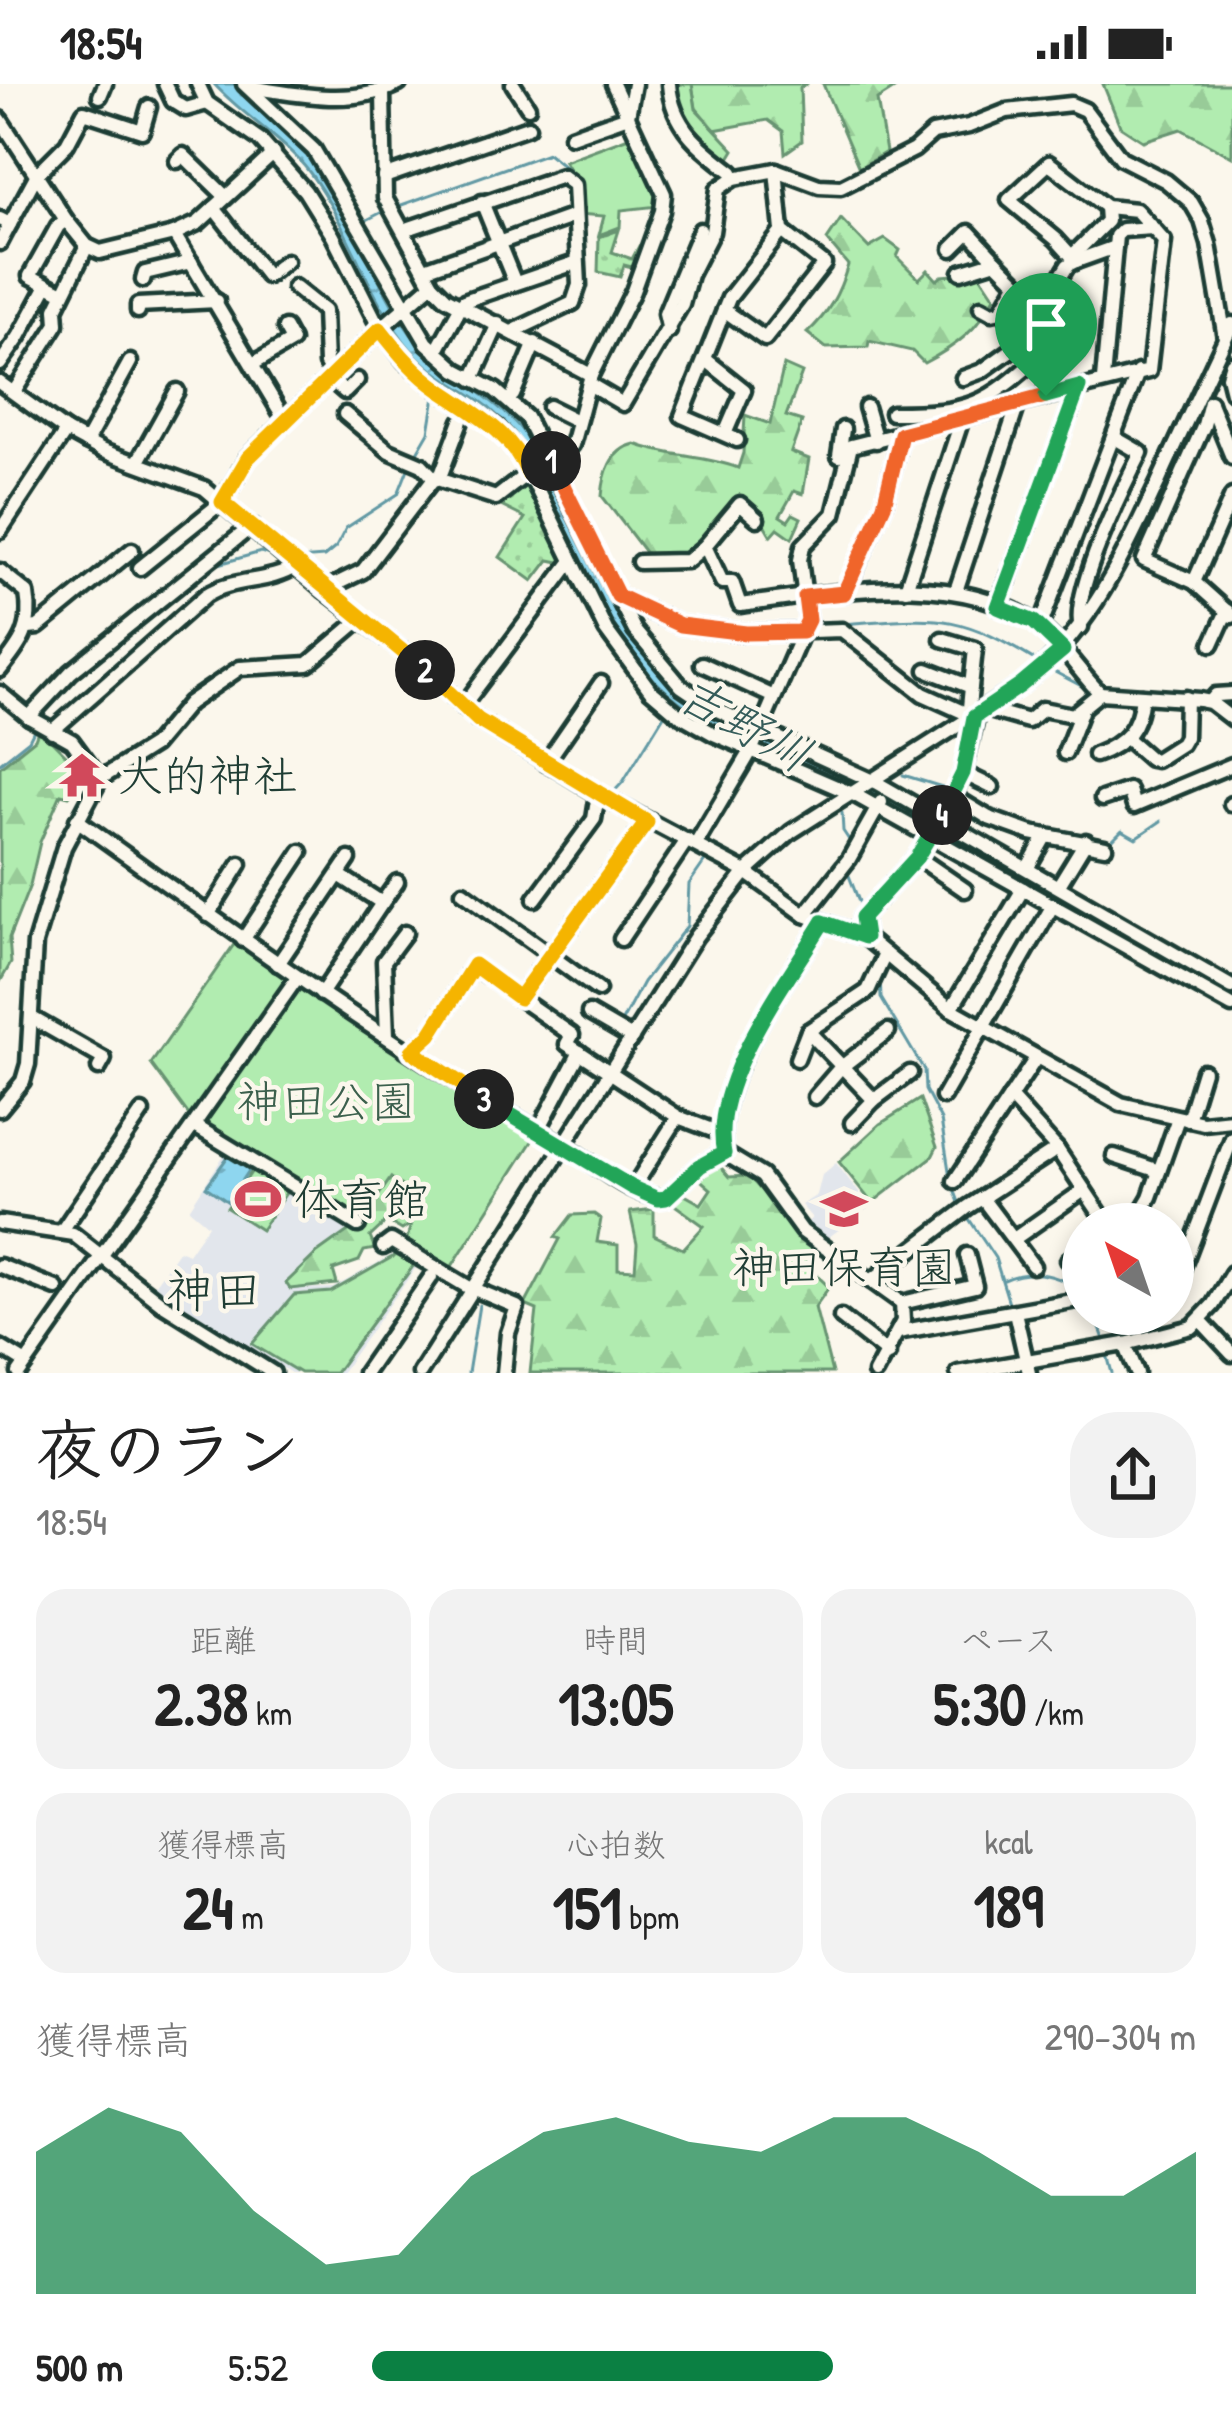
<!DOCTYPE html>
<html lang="ja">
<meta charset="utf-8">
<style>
:root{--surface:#fff;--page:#f2f2f2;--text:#222;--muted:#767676;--accent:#0b8043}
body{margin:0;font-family:"Patrick Hand","Klee One",sans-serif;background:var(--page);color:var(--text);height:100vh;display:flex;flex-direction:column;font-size:45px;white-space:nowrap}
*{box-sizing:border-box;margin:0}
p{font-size:39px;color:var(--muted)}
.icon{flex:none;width:66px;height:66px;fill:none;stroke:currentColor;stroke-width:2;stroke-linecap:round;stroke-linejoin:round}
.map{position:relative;height:1289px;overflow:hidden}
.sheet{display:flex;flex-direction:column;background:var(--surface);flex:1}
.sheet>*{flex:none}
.needle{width:78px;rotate:320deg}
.controls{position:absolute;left:1062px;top:1119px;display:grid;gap:24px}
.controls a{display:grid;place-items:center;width:132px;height:132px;border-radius:50%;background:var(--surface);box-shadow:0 6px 18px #0003;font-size:60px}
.pin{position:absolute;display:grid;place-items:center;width:102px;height:102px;color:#fff;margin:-123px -51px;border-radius:50% 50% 50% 0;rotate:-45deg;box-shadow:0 0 12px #0007}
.pin .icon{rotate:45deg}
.km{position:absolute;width:60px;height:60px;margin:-30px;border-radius:50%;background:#222;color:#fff;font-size:33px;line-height:60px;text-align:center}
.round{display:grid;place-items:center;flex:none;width:126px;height:126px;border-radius:48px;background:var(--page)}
.head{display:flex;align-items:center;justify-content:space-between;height:204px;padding:0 36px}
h1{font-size:66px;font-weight:800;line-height:90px}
.figures{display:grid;grid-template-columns:repeat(3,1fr);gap:18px;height:204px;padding:12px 36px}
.figures div{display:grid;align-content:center;border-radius:30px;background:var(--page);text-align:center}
.figures b{font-size:60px;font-weight:800}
.figures small{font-size:33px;font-weight:400}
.figures p{font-size:33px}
.chart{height:336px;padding:24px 36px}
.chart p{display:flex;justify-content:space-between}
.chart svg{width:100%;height:216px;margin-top:12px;fill:var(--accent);opacity:.7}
ul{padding:0 36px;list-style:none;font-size:39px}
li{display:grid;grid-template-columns:192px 144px 1fr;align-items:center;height:90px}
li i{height:30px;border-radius:15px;background:var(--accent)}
.status{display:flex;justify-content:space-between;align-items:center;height:84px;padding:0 60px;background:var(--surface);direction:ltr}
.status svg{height:33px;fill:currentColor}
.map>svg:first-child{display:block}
.built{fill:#e2e6ec}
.grass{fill:url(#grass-dots);stroke:#689472;stroke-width:3}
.forest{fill:url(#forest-firs);stroke:#689472;stroke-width:3}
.green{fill:#b1ecb0;stroke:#689472;stroke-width:3}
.water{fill:url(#water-ripples);stroke:#6299a4;stroke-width:3}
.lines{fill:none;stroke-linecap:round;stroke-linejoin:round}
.stream{stroke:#6299a4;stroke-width:3}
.river{stroke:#8ed6ef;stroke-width:18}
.minor-casing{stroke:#1f3d34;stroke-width:21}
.minor{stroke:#fbf7ec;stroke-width:12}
.split-1-casing{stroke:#fff;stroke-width:24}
.split-2-casing{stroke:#fff;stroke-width:24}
.split-3-casing{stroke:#fff;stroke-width:24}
.split-4-casing{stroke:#fff;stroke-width:24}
.split-5-casing{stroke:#fff;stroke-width:24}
.split-1{stroke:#f0652b;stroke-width:15}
.split-2{stroke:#f5b400;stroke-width:15}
.split-3{stroke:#f5b400;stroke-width:15}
.split-4{stroke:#22a559;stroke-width:15}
.split-5{stroke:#22a559;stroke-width:15}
.labels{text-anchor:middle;stroke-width:9;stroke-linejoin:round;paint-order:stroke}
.poi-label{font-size:45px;fill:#1f3d34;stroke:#fbf7ec;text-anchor:start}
.park-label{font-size:45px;fill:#3c604d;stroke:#fbf7ec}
.water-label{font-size:48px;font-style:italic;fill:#355c59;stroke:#fbf7ec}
.neighbourhood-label{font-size:48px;fill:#1f3d34;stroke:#fbf7ec}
</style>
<div class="status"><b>18:54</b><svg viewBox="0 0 49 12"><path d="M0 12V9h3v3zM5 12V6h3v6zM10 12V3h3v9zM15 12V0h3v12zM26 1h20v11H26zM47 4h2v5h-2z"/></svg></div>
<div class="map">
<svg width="1232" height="1289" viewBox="0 0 1232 1289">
<defs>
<pattern id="grass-dots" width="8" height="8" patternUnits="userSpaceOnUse" patternTransform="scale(3)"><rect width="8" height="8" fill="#b1ecb0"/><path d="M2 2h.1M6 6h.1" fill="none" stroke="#98cb98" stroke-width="1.8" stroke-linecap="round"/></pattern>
<pattern id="forest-firs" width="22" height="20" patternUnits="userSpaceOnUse" patternTransform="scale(3)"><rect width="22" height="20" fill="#b1ecb0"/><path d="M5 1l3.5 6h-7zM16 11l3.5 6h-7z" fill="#98cb98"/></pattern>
<pattern id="water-ripples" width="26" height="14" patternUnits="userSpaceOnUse" patternTransform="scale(3)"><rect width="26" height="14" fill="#8ed6ef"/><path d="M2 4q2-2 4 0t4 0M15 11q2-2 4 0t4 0" fill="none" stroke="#73afc2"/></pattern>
</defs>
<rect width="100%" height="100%" fill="#fbf7ec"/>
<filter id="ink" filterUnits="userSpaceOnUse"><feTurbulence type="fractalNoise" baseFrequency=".00833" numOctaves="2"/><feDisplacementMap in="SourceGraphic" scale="24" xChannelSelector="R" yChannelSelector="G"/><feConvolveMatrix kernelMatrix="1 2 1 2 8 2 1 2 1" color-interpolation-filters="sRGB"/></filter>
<g filter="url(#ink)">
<g class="built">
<polygon points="228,1065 353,1143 286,1199 290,1205 333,1204 399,1167 420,1178 341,1289 291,1289 153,1203 179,1166 188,1170 208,1141 189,1125"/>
<polygon points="836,1079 870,1123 822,1158 804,1141 812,1134 801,1121 817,1111 822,1091"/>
</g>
<g class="grass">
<polygon points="619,146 612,168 632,175 639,162 643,164 636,184 624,181 620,193 598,188 599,153"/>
<polygon points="526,393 566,476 564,479 549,476 533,497 500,473 525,434 495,419"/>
</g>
<g class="forest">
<polygon points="692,0 808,0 800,4 802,57 785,69 783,47 768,36 714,46 696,24"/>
<polygon points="823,0 902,0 877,16 886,68 859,84"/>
<polygon points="1103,0 1232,0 1232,73 1181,45 1143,57 1120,42"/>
<path d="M841 135 869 164 885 155 900 166 897 173 919 195 928 186 937 196 942 192 979 189 995 213C978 246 956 262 924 279L912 267 869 257 868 263 826 264 807 249C829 229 839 210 848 181L827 156Z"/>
<path d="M784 281 802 289 786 332 802 337 791 368 809 375 803 410 794 407 780 432 788 437 793 430 801 434 792 454 778 444 771 452 761 435 739 418 685 473 648 472 602 412C604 389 610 366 635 360 669 373 703 371 738 384L743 369 745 331 770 340Z"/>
<polygon points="39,644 68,673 79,675 69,689 76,703 69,712 61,710 40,758 30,801 9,854 11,879 0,898 0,683 35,655"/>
<polygon points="920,1015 937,1063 932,1073 872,1119 839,1078 880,1040"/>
<polygon points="718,1080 729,1093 748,1092 816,1165 805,1180 829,1203 815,1223 832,1289 530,1289 537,1226 525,1221 560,1155 555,1153 572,1131 594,1130 601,1135 597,1158 618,1161 618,1185 635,1186 637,1160 630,1128 654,1125 654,1151 683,1165 704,1142 672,1119 681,1109 701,1120 711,1105 696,1092"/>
<polygon points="390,1093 417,1114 411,1140 402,1146 387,1137 370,1153 375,1165 364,1167 359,1177 333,1186 337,1200 290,1205 286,1199 316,1170 358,1140"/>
</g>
<g class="green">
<path d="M674 0H692L696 25 734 66 728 76C698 57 680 35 674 0Z"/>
<polygon points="634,51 660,111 659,122 621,126 620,143 599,151 604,132 578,130 578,100 564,77"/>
<polygon points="235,859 292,897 194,1038 151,980"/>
<polygon points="299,901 536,1051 447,1190 405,1164 417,1114 391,1094 362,1135 204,1042"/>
<polygon points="254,1084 288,1106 261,1146 227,1124"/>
<polygon points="396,1171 414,1181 335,1289 300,1289 252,1260 294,1211 331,1208"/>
</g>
<g class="water">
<path d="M214 0H234C273 36 310 67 338 113 364 157 380 208 411 250 444 294 501 311 531 359 577 430 601 517 655 582 708 645 785 647 838 696 781 668 715 650 667 608 602 551 560 425 514 348 505 339 496 330 487 322 462 302 434 292 412 267 367 214 351 145 310 89 283 54 244 33 214 0Z"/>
<polygon points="229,1071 250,1085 228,1118 206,1103"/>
</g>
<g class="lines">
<g class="stream">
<polyline points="393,124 548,69 570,87"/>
<polyline points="361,139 384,127"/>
<polyline points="415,372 429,348 435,312"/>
<polyline points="298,475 324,473 336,463 346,444 398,410 410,380"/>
<polyline points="212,482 261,468 283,476"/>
<path d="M841 540C938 533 955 526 1041 580"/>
<polyline points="1049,585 1089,606"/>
<polyline points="1217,617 1232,627"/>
<polyline points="42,632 66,602"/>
<polyline points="0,679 29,656 37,640"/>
<polyline points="903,691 952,706"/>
<polyline points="609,713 623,698 666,628"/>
<polyline points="603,721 636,741"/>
<polyline points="842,729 843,747 849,756 846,769"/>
<polyline points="998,731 1022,740"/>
<polyline points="645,745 680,761"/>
<polyline points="1060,749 1110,758 1122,746 1136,754 1161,737"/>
<polyline points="846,784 862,825"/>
<polyline points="880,891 881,914 924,986 925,1006 941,1036 950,1093"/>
<polyline points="621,939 643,898 687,842 689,800 707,774 688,765"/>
<polyline points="953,1102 960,1121"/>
<polyline points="965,1129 995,1174 1010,1222"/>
<path d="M1004 1196C1033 1184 1058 1189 1082 1209"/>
<polyline points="1095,1230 1105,1258"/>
<polyline points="1106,1267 1112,1289"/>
<polyline points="468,1289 479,1221"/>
</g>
<g class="river">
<polyline points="809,679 890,718 1082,823"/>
<polyline points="1183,882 1232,911"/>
</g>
<g class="minor-casing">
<g id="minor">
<polyline points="165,0 173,17 186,25 207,19"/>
<polyline points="198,0 207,19 260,56 305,107 333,152 380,245 405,277 438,305 497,343 522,374 606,546 650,606 677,629 714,650 857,712 1232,922"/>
<polyline points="244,0 314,66 427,259 457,286 495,306 526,333 635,547 681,602 715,625 877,699 1232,903"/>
<polyline points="513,0 528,23"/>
<path d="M669 0C672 42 700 64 732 88L734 94"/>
<path d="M248 3C299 10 349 23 399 0"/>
<polyline points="383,8 385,114 432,200 446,214 591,291"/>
<polyline points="100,12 105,0"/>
<polyline points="0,35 66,136 87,162 100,168 174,150 198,139 274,69"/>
<polyline points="571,52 628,32 634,0"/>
<polyline points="177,77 183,71 225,112"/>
<polyline points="384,93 528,43"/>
<polyline points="482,118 515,199"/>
<polyline points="214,124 267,192 286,177"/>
<polyline points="0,135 10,140 37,90 67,60 84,28 142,47 149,23"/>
<polyline points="404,146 562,92 574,101 579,201 573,219 514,247"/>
<polyline points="174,150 285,336"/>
<polyline points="0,159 10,140"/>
<polyline points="952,165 969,148 996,177 961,188"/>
<polyline points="1073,171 1107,137 1106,123"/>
<polyline points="996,177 1023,204 1058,209"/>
<polyline points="1076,177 1115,163"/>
<polyline points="425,185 574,132"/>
<polyline points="143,196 145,189 191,178"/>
<polyline points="294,203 324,227 326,280 333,290"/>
<polyline points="63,209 30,192 58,142 66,136"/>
<polyline points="981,223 992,229 1001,227 1017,199"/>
<polyline points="724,226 765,255 824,180 782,147"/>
<polyline points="138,227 138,221 217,217"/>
<polyline points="669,247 665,230 700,146"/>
<polyline points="436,268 464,217 575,179"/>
<polyline points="705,275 744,306 725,350"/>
<polyline points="1232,279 1228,292 1232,308"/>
<polyline points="0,280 19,253 47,201"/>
<polyline points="253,280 292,257 285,244"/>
<polyline points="329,294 345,308 357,296"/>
<polyline points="963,294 982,287 1021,259 1043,269"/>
<polyline points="473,295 498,240"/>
<polyline points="1103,296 1116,152 1122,146 1153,144"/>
<polyline points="0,299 66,347 103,367 204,404 324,506 418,579 478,636 598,710 746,788 805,831 865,853 951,925 1121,1020 1203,1039 1232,1036"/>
<polyline points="589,300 623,320 682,220 690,191 712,148 718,105 734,94 776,86 819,102 841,103 914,66 933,49 969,42 1007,27 1071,20 1085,26 1121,74 1166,97 1191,118 1202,137 1209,160 1225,254"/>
<polyline points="14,308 57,240 56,225 87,162"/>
<polyline points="513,311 535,259"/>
<polyline points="1210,319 1232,373"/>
<polyline points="549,323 577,337"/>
<polyline points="866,323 876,357"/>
<path d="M892 329C970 329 986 321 1043 269L1050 272"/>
<polyline points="345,330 389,367 422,381 434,394"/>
<polyline points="737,356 682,332 729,214 782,147 776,86"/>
<polyline points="86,358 130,278"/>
<polyline points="839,372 843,345"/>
<polyline points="137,379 177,307"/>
<polyline points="440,393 461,337"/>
<polyline points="1232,412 1194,498 1232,532"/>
<polyline points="0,447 66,347"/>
<polyline points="705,462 740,420 757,435"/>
<path d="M639 478 687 477 705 462 722 498H732L740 521C832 509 957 482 1038 541 1062 559 1079 588 1100 609L1200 616 1210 618 1232 635"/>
<polyline points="140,484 222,418 248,373 380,245 432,200"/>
<path d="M0 487 27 509C33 544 22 559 0 586"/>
<polyline points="1194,498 1144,476 1204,341 1210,318"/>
<polyline points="906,505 962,335"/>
<polyline points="324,506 363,487 434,394 496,414 528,389 563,371 572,361 591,291 633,207 662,127 664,110 613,0"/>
<polyline points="956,507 1018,320"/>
<polyline points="845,509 884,421 901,350"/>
<polyline points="619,513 680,541 746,549 842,546 923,610 974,633"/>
<polyline points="998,523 1079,303"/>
<polyline points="1040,543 1138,288"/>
<path d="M1081 543C1070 511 1124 402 1141 369L1115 354"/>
<polyline points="29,544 38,543 132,466"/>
<polyline points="942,555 975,565 971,603"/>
<polyline points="1212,560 1227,527"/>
<polyline points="702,580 774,613"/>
<polyline points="0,609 29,633 72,657 100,695"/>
<polyline points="1210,618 1216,611 1232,610"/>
<polyline points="463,622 571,478"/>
<polyline points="990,622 996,628 1028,637 1042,625 1073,631 1100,609"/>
<polyline points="29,633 71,588 252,442"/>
<path d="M52 647 206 511C234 493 269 500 296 482"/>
<polyline points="1126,654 1150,675 1156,676 1181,660 1185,653 1186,614"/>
<polyline points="1065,669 1081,628"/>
<path d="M1095 671C1125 660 1139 644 1142 612"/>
<polyline points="546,679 601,599"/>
<polyline points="963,689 992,703"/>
<polyline points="953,712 989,734 1031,749 1105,763"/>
<polyline points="1102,715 1129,706 1134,722 1232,681"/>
<polyline points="1231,720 1232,720"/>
<path d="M77 736C235 849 392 965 562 1060 593 1077 630 1114 666 1114L700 1082 724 1069"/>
<polyline points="647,738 519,914 572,951 567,960 678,1033 720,1049"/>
<polyline points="696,760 751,667 808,536 800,476 803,462 834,430 851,362 1149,287 1164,157 1136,126 1106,123 1049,79 1009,116 1056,155 1076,177 1068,181 1060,194 1045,312"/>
<polyline points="917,773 965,806"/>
<polyline points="1028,783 1045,753"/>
<polyline points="1059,801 1086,757"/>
<polyline points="463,808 598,906"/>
<polyline points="535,815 594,735 598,710"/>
<polyline points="382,819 397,798"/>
<polyline points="208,831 240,780"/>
<polyline points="805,831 849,775 881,718"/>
<path d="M823 838C788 896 709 1000 724 1069L762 1092 802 1147 902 1219 903 1237 875 1289"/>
<polyline points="865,853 862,833 917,773 953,712 963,689 975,639 969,624 971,603 927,586"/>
<polyline points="621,855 687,756"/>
<polyline points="243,856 301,768"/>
<polyline points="885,870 868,907 808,947 874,1016 910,989"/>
<polyline points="278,880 349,775"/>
<polyline points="321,910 382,819 339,791"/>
<polyline points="951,925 1023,805"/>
<polyline points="589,929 632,954"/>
<polyline points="32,934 104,975 99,984"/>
<polyline points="387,951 384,877 405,849"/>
<polyline points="413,967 430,951 474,881 519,914"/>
<polyline points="797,975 808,947"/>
<polyline points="815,1013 840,984 888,947"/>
<polyline points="943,1013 1053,821"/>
<polyline points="0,1025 23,997 28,980 35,859 64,763 100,695 154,661 189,619 240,584 308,580 361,535"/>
<polyline points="1188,1036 1203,987"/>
<polyline points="852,1039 874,1016"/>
<polyline points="195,1042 358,1141"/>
<polyline points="538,1047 580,968"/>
<polyline points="1057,1065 1107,1140"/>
<polyline points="1114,1072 1159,1087"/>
<polyline points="955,1097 1036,974"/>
<polyline points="633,1104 678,1033"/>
<polyline points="982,1114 1033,1182"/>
<polyline points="0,1139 73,1150 161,1219 273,1289"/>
<polyline points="1134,1140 1150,1113 1178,1034"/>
<polyline points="61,1148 142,1028"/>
<polyline points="1014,1155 1084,1106"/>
<polyline points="383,1163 391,1157 473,1206"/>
<polyline points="1068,1176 1083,1166"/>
<polyline points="0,1182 56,1204"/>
<polyline points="871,1197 968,1123 1057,1065 1010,1013"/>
<polyline points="474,1205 517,1223 508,1249 504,1289"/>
<polyline points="1173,1209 1232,1054"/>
<polyline points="902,1219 975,1202 967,1171"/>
<polyline points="1015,1228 1029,1289"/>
<polyline points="841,1233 888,1270"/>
<polyline points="1201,1237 1232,1270"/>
<polyline points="898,1248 1083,1215"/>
<polyline points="1125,1260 1137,1289"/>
<polyline points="0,1263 26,1279"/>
<polyline points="19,1289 297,894"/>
<polyline points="365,1289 431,1193"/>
<path d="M420 1289 696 852 746 788 791 748 1020 602C1089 550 1121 476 1158 399 1182 346 1207 293 1232 240"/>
<polyline points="958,1289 1125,1260 1192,1243 1213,1221 1232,1189"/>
</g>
</g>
<use href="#minor" class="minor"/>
</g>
</g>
<g class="lines" filter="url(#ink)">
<g class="split-1-casing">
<polyline id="split-1" points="551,377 618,512 680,541 746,549 802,548 808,536 805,513 844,509 884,421 901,350 1046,312"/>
</g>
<g class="split-2-casing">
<path id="split-2" d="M425 586 222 418 248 374 380 245C398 268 415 289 440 306 475 330 510 347 528 389L551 377"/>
</g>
<g class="split-3-casing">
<polyline id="split-3" points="425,586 478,636 647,738 519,914 474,881 430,951 412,967 484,1015"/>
</g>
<g class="split-4-casing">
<path id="split-4" d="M484 1015 633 1104 658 1115 666 1114 700 1082 724 1069C708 1000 788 896 823 838L865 853 862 833 917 773 942 731"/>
</g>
<g class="split-5-casing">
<polyline id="split-5" points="942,731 963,689 974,633 1020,602 1063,566 1034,538 998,523 1079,303 1046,312"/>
</g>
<use href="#split-1" class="split-1"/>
<use href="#split-2" class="split-2"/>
<use href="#split-3" class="split-3"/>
<use href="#split-4" class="split-4"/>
<use href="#split-5" class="split-5"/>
</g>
<defs>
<g id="temple-bare" transform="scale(3.6)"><path d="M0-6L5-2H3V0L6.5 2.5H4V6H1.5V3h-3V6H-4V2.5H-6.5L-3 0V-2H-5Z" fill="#d1495b" stroke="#fbf7ec" stroke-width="2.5" paint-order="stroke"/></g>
<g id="stadium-bare" transform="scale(3.6)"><path d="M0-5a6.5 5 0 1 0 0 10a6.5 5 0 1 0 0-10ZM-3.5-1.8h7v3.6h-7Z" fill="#d1495b" stroke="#fbf7ec" stroke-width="2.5" paint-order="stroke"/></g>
<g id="school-bare" transform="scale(3.6)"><path d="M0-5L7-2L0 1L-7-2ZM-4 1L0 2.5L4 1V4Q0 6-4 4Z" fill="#d1495b" stroke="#fbf7ec" stroke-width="2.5" paint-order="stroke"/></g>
</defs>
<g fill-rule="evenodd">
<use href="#temple-bare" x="82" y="691"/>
<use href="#stadium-bare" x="258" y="1115"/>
<use href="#school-bare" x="844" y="1125"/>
</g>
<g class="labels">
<g class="poi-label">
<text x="118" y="707">大的神社</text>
<text x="294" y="1131">体育館</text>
<text x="844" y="1199" text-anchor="middle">神田保育園</text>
</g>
<g class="park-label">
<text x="326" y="1033">神田公園</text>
</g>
<g class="water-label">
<text transform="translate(745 640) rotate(29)" y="17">吉野川</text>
</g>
<g class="neighbourhood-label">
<text x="214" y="1223">神田</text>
</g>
</g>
</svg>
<div class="controls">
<a><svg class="needle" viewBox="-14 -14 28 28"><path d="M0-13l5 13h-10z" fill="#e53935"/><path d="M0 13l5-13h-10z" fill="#767676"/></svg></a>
</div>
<div class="pin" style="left:1046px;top:312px;background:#1e9e55"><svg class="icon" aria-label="arrive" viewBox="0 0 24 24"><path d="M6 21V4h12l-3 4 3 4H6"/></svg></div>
<b class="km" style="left:551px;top:377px">1</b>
<b class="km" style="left:425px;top:586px">2</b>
<b class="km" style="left:484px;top:1015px">3</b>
<b class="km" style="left:942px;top:731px">4</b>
</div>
<section class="sheet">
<div class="head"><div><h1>夜のラン</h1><p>18:54</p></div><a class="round"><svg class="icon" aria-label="share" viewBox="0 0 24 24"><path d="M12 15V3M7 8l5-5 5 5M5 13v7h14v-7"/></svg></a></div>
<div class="figures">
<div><p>距離</p><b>2.38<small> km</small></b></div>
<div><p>時間</p><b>13:05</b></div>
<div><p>ペース</p><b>5:30<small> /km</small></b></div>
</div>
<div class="figures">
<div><p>獲得標高</p><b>24<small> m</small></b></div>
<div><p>心拍数</p><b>151<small> bpm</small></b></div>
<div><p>kcal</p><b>189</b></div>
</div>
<div class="chart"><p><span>獲得標高</span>290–304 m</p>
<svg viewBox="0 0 160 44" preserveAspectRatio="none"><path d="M0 44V15L10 6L20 11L30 27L40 38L50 36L60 20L70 11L80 8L90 13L100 15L110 8L120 8L130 15L140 24L150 24L160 15V44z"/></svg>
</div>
<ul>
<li><b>500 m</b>5:52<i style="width:56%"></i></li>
</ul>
</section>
